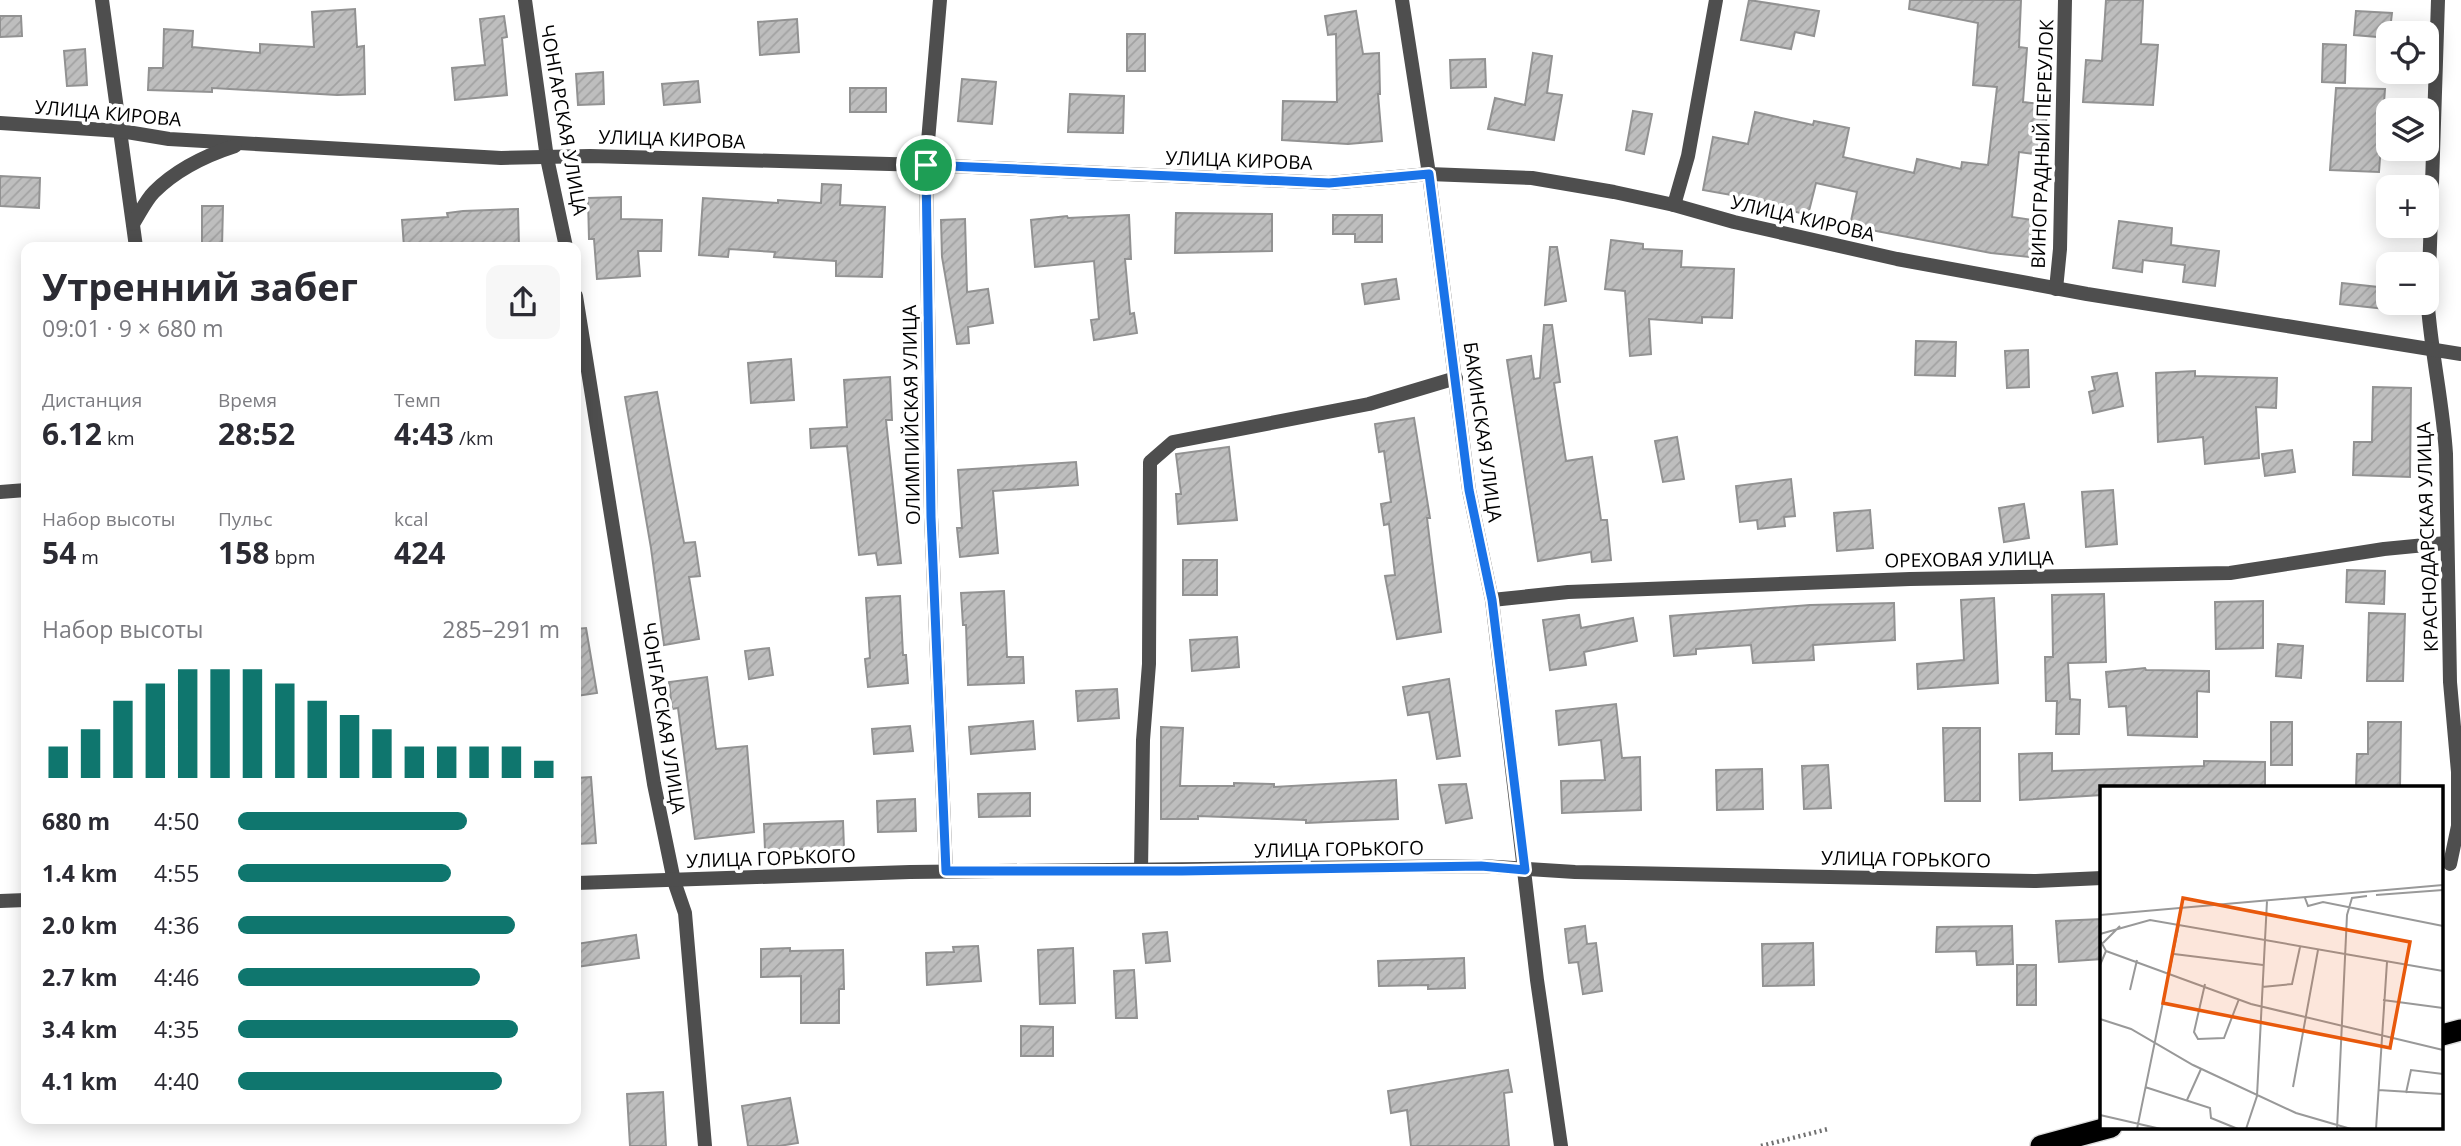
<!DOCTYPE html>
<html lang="ru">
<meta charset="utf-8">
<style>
:root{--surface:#fff;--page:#f7f7f7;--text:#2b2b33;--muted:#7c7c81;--accent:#0f766e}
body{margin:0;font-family:"Open Sans",sans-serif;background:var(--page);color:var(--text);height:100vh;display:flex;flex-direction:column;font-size:26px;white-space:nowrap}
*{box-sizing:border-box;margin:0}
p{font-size:23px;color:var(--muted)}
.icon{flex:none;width:38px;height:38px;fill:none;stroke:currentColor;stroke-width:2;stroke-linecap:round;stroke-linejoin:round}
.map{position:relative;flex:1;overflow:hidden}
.panel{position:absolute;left:21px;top:242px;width:560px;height:882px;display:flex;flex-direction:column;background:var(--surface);border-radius:14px;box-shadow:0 4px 18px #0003}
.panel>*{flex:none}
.buttons{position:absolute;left:2376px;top:21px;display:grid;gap:14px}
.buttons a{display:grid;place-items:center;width:63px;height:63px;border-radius:14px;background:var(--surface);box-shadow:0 4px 18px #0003;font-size:35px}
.pin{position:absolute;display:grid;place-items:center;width:60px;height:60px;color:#fff;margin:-30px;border:4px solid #fff;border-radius:50%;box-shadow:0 2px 7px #0007}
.round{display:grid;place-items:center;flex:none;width:74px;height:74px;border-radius:14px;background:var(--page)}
.headline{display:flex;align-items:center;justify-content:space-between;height:119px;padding:0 21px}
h1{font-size:38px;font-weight:700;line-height:52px}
.metrics{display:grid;grid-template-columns:repeat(3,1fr);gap:10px;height:119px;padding:7px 21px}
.metrics div{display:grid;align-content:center}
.metrics b{font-size:30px;font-weight:700}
.metrics small{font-size:19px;font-weight:400}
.metrics p{font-size:19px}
.chart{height:196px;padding:14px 21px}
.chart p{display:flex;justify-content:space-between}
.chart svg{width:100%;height:126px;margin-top:7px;stroke:var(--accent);stroke-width:6}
ul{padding:0 21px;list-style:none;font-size:23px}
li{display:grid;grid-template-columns:112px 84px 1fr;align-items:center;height:52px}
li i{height:18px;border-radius:9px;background:var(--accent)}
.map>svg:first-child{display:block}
.building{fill:url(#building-hatch);stroke:#929292;stroke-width:2}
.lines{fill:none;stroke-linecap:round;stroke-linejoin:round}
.highway-casing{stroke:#dbdbdb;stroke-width:24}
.path{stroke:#707070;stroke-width:4.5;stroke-dasharray:2 3.5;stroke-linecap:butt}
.street{stroke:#4e4e4e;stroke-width:14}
.highway{stroke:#000;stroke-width:21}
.route-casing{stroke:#fff;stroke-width:14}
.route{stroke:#1a73e8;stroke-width:9}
.labels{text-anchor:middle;stroke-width:7;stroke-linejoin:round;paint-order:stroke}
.street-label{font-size:19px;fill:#000;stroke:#fff}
.inset-road{fill:none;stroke:#999;stroke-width:2}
.view{fill:#e8590c;fill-opacity:0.15;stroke:#e8590c;stroke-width:3.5}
.inset-edge{fill:none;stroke:#000;stroke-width:3.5}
</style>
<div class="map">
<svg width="2461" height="1146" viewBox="0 0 2461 1146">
<defs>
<pattern id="building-hatch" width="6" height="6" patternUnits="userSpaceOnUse" patternTransform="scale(1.75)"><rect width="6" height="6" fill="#bebebe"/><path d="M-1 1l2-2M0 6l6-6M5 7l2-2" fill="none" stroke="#a2a2a2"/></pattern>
</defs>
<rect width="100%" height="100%" fill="#fff"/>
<g class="building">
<polygon points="1749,0 1819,11 1814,36 1795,32 1791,49 1741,40"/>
<polygon points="1910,0 2021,0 2019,47 2027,48 2023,102 2048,105 2042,155 2019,152 2012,217 2033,220 2029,257 1991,253 1850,226 1857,192 1816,183 1808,215 1765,204 1765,201 1703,190 1713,137 1748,144 1755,112 1813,125 1814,121 1849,128 1843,157 1914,173 1917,159 1961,169 1962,162 1988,165 1997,87 1973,85 1978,23 1909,9"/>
<polygon points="2106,0 2143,0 2141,44 2158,45 2153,105 2083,102 2086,60 2102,61"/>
<polygon points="355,9 357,47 364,46 365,94 337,95 212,88 212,92 148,90 149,68 163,68 164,29 193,31 192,47 260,53 260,44 314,47 312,12"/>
<polygon points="1356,11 1363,54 1379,53 1380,94 1378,94 1382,141 1348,144 1282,140 1283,101 1337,102 1336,34 1328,35 1325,16"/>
<polygon points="2356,11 2392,13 2389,38 2354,35"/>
<polygon points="0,16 21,16 22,36 0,37"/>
<polygon points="504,16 507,37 502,38 507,95 455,100 452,68 485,65 480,19"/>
<polygon points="797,19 799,52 760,55 758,22"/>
<rect x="1127" y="34" width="18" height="37"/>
<polygon points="2323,44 2346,45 2345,83 2322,82"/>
<polygon points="85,49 87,85 67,86 64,51"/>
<polygon points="1533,53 1552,56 1547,93 1562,95 1554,140 1488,129 1495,98 1525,105"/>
<polygon points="1485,59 1486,87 1451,88 1450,60"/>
<polygon points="603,72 604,104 578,105 576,74"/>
<polygon points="962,79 996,82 992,124 958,121"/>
<polygon points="698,81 700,102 664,105 662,84"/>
<rect x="850" y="88" width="36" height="24"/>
<polygon points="2336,88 2385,89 2379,172 2330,170"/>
<polygon points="1070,94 1124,96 1123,133 1068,132"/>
<polygon points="1633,111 1652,114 1644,154 1626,150"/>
<polygon points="0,176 40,178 39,208 0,206"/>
<polygon points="822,184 841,185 840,205 885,207 882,277 836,276 836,261 774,257 775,252 729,249 728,257 699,255 703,198 778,203 778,200 821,203"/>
<polygon points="621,197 621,219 662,220 661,251 638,251 640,276 597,279 594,239 589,239 588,198"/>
<polygon points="202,206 223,206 222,247 202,247"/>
<polygon points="518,209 519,247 404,247 402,220 448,217 447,213 463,211"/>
<polygon points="1176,213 1272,214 1272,251 1175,253"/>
<polygon points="1129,215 1131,259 1125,259 1130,314 1134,313 1137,333 1094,340 1091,320 1099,319 1094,261 1035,267 1031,220 1067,216 1068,218"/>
<polygon points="1333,215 1382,215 1382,242 1355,242 1355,234 1333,234"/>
<polygon points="965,219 967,292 988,289 993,323 968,327 969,343 957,344 942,257 941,220"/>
<polygon points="2119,221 2172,228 2171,245 2219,251 2215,286 2183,282 2185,265 2143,260 2142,272 2113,268"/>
<polygon points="1611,240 1643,244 1643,249 1682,251 1681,267 1734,269 1732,318 1702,317 1702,323 1649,319 1651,354 1630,356 1625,291 1605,289"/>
<polygon points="1550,247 1557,247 1566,301 1545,305"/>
<polygon points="1396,279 1399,299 1365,304 1362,284"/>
<polygon points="2342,283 2387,288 2385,309 2340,304"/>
<polygon points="1544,325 1552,325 1560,382 1554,383 1566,461 1592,457 1601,520 1607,520 1611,560 1592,562 1591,552 1538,561 1507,360 1531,356 1534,379 1540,378"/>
<polygon points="1916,341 1956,342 1955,376 1915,375"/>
<polygon points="2028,350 2029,387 2007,388 2005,351"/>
<polygon points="791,359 794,400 751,403 748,363"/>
<polygon points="2195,371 2195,376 2277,378 2276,408 2256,407 2259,458 2205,464 2203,437 2158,442 2156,373"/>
<polygon points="2117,373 2123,406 2093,413 2089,392 2095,390 2092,377"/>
<polygon points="890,377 892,420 886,420 901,563 878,565 876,553 859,555 847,446 811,448 810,429 847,427 844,380"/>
<polygon points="2373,387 2411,388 2410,477 2353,475 2354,442 2372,442"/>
<polygon points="657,392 684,543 695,542 700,576 689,577 699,639 664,645 651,548 625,397"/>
<polygon points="1414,418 1430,518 1427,518 1441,632 1397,639 1385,576 1395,575 1389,524 1384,525 1381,504 1391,502 1384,451 1379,452 1375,424"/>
<polygon points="1677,437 1684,479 1663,482 1655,441"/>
<polygon points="1229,447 1237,520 1178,524 1176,494 1181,494 1176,454"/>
<polygon points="2292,450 2295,472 2265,476 2262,454"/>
<polygon points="1076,462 1078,485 993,491 998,553 960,557 957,528 962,528 958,470"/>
<polygon points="1791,479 1795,516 1784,517 1785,526 1758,529 1757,520 1740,522 1736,486"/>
<polygon points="2113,490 2117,544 2086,547 2082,492"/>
<polygon points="2024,504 2029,538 2004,542 1999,508"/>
<polygon points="1870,510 1873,548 1837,551 1834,513"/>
<rect x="1183" y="560" width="34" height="35"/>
<polygon points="2347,570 2385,571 2384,604 2346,602"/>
<polygon points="1004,591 1007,657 1023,657 1024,683 968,685 966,625 963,625 961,593"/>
<polygon points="2104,594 2106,662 2068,663 2070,699 2080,700 2079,734 2056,734 2057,701 2046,701 2045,657 2053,657 2052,595"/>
<polygon points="900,596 903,655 906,655 908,683 868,687 865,659 870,658 866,598"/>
<polygon points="1994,598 1998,683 1918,689 1917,664 1964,660 1961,600"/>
<polygon points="2263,601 2263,648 2216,649 2215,602"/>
<polygon points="1894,603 1895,640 1813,645 1814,660 1753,663 1751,645 1696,649 1696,654 1674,656 1670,616 1810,605"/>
<polygon points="2369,613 2405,614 2403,681 2367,681"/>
<polygon points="1579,615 1581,628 1633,618 1637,641 1584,652 1586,665 1550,670 1543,620"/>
<polygon points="586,628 597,693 576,696 576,629"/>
<polygon points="1237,637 1239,667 1192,671 1190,640"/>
<polygon points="2278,644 2303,646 2301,678 2276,676"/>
<polygon points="769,648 773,675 749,679 745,651"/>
<polygon points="2145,668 2146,670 2209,671 2209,692 2197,691 2197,737 2128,735 2126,706 2109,707 2106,672"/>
<polygon points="707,677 716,749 747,746 754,832 695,839 678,708 672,709 669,682"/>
<polygon points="1449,679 1460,756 1437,759 1429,712 1408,715 1403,687"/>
<polygon points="1117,689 1119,718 1078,721 1076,691"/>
<polygon points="1616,704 1622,758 1640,757 1641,810 1562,813 1561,781 1605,780 1601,740 1559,745 1556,711"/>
<polygon points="1033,721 1035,749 971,754 969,727"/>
<rect x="2271" y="722" width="21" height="43"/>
<polygon points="2368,722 2401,722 2400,787 2356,787 2357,754 2368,754"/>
<polygon points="910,726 913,751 874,754 872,729"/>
<polygon points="1161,727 1183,728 1180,786 1234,786 1234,783 1274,784 1274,787 1396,780 1398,819 1306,823 1306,820 1198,816 1198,819 1161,819"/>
<polygon points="1943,728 1980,728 1980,801 1945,801"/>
<polygon points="2052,753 2052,771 2204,766 2204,761 2265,762 2265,787 2102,787 2102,795 2020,800 2019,754"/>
<polygon points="1828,765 1831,808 1804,809 1802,766"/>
<polygon points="1762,769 1763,809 1717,810 1716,770"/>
<polygon points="591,777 596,843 576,844 576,778"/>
<polygon points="1466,784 1472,818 1446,823 1439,785"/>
<polygon points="1030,793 1030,816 979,817 978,794"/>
<polygon points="915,799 916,831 878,832 877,801"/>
<polygon points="843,821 844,848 765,850 764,824"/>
<polygon points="2102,919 2102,959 2059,962 2056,921"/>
<polygon points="1585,926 1587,944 1596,943 1602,991 1583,994 1578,962 1569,963 1565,929"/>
<polygon points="2012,926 2013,964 1977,965 1976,951 1936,952 1937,927"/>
<polygon points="1167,932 1170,961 1146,963 1143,934"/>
<polygon points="636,935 639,958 576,967 576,944"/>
<polygon points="1813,943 1814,985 1763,986 1762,944"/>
<polygon points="978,946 981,981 927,985 926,953 954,952 953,947"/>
<polygon points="790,948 790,951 843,950 844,989 839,989 839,1023 801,1023 801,976 761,977 761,949"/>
<polygon points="1073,948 1075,1003 1040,1004 1038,950"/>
<polygon points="1464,958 1465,988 1428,989 1428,985 1379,986 1378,961"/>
<rect x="2017" y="965" width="19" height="40"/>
<polygon points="1134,970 1137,1018 1116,1018 1114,971"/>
<polygon points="1021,1026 1053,1027 1053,1056 1021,1056"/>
<polygon points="1508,1070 1512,1092 1504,1093 1509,1146 1411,1146 1407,1110 1391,1113 1388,1091"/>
<polygon points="663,1092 666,1146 630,1146 627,1094"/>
<polygon points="790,1098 798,1143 779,1146 748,1146 742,1106"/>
</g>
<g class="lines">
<g class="highway-casing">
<g id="highway">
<polyline points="2442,1035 2461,1030"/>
<polyline points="2041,1146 2111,1127"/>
</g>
</g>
<polyline class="path" points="1761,1146 1828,1129"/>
<g class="street">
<polyline points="102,0 136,247"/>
<polyline points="525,0 547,158 566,247"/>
<polyline points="940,0 926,165 931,517 946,871"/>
<polyline points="1402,0 1429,174 1469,490 1492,600 1537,980 1561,1146"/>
<path d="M2438 0 2428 307C2432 357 2443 404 2446 454L2450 682 2458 772V826L2450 864"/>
<polyline points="0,123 121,131 169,139 501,158 590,156 926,165 1329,183 1429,174 1532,178 1614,192 1674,205 1734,222 1897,259 2087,294 2461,354"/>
<polyline points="1674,205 1688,156 1716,0"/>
<path d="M133 224C140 213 146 200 154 192 176 170 207 155 235 146"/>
<polyline points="2056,289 2060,249 2065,0"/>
<polyline points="576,296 654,784 674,881 685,913 705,1146"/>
<polyline points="0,492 26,490"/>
<polyline points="1492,600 1568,592 1910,579 2230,573 2384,549 2446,543"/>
<polyline points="1141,871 1143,740 1149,664 1150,462 1173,442 1369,404 1456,378"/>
<polyline points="576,883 910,872 1481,866 1575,872 2036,881 2102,878"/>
<polyline points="0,901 26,900"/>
</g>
<use href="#highway" class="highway"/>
</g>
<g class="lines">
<g class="route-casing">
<polygon id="route" points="926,165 1329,183 1429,174 1469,490 1492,600 1525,870 1481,866 1182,871 946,871 931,517"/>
</g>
<use href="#route" class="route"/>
</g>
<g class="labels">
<g class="street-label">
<text transform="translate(108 113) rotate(5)" y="7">УЛИЦА КИРОВА</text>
<text transform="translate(564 120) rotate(80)" y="7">ЧОНГАРСКАЯ УЛИЦА</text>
<text transform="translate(672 139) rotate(2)" y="7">УЛИЦА КИРОВА</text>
<text transform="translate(2042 144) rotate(-88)" y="7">ВИНОГРАДНЫЙ ПЕРЕУЛОК</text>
<text transform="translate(1239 160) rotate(2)" y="7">УЛИЦА КИРОВА</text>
<text transform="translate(1803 218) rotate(13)" y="7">УЛИЦА КИРОВА</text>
<text transform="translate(911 415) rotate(-91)" y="7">ОЛИМПИЙСКАЯ УЛИЦА</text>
<text transform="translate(1483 432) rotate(82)" y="7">БАКИНСКАЯ УЛИЦА</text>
<text transform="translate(2427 537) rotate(-92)" y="7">КРАСНОДАРСКАЯ УЛИЦА</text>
<text transform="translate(1969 559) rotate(-1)" y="7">ОРЕХОВАЯ УЛИЦА</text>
<text transform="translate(664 718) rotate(81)" y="7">ЧОНГАРСКАЯ УЛИЦА</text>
<text transform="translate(1339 849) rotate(-1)" y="7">УЛИЦА ГОРЬКОГО</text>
<text transform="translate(771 858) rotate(-2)" y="7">УЛИЦА ГОРЬКОГО</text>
<text transform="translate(1906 859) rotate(1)" y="7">УЛИЦА ГОРЬКОГО</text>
</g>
</g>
<g transform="translate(2100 786)">
<rect width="343" height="343" fill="#fff"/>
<path class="inset-road" d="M276 109 343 104M205 112 208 120 223 116 343 140M0 129 343 99M0 148 50 134 343 185M0 154 6 165 0 179M3 157 20 140M6 165 151 218 343 264M74 168 163 179M105 198 94 246 98 253 124 252 139 213M162 201 192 198 200 161M30 204 37 174M283 214 343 222M0 233 31 243 93 279 196 327 251 343M45 301 110 322 111 332 138 343M193 301 218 164M278 304 343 308M306 307 311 284 343 288M87 314 101 283M0 329 61 343M37 343 79 138M146 343 157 310 167 115M237 343 247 129 252 112 267 110M276 343 287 176"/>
<path class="view" d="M83 112 310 156 290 262 63 217Z"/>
<rect width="343" height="343" class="inset-edge"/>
</g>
</svg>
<div class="buttons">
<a><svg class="icon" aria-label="locate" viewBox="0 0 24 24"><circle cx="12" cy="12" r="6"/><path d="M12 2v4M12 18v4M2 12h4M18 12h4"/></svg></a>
<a><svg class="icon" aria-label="layers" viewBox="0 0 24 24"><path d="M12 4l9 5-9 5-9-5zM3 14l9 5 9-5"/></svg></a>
<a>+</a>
<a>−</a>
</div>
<div class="pin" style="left:926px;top:165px;background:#1e9e55"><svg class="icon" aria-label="arrive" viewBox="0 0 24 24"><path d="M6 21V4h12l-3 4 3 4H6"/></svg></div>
<section class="panel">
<div class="headline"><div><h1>Утренний забег</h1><p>09:01 · 9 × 680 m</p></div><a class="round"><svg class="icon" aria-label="share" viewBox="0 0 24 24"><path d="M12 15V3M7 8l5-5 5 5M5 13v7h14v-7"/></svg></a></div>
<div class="metrics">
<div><p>Дистанция</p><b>6.12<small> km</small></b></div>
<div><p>Время</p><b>28:52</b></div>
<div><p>Темп</p><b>4:43<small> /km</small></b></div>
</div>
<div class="metrics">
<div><p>Набор высоты</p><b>54<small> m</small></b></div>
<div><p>Пульс</p><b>158<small> bpm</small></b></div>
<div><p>kcal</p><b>424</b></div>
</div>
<div class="chart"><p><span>Набор высоты</span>285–291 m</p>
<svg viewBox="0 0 160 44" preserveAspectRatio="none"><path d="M5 44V33M15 44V27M25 44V17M35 44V11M45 44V6M55 44V6M65 44V6M75 44V11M85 44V17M95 44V22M105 44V27M115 44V33M125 44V33M135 44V33M145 44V33M155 44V38"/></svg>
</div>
<ul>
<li><b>680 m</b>4:50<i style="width:71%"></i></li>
<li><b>1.4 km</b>4:55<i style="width:66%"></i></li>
<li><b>2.0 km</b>4:36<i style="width:86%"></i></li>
<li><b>2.7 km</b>4:46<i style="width:75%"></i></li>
<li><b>3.4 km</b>4:35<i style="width:87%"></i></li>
<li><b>4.1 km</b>4:40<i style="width:82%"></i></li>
</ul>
</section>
</div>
